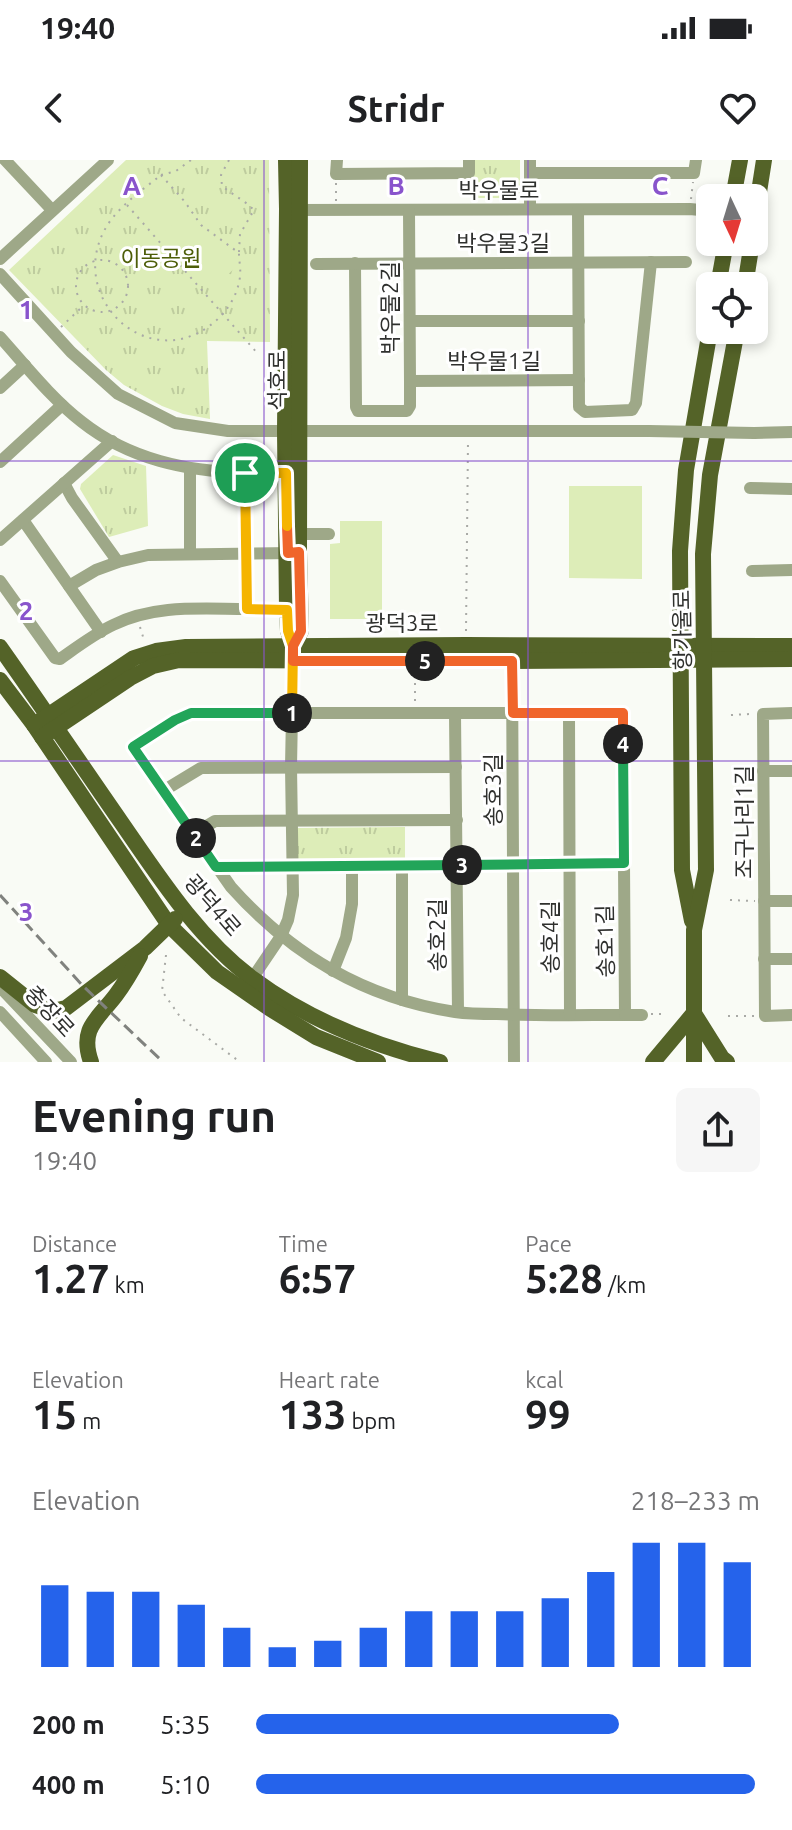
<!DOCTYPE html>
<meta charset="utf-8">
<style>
:root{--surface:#fff;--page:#f6f6f6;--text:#202124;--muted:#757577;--accent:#2563eb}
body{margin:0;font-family:Ubuntu,"Noto Sans KR",sans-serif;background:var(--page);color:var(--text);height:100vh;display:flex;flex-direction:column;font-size:30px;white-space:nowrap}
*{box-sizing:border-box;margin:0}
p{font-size:26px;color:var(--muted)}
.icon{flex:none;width:44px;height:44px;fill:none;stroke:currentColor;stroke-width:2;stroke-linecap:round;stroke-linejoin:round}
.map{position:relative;height:902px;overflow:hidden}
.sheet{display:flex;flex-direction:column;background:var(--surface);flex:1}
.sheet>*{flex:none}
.needle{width:52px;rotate:176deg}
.tools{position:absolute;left:696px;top:24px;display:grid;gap:16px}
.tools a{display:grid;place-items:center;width:72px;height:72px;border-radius:12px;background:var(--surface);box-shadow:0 4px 12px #0003;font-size:40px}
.pin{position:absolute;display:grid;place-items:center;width:68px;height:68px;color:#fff;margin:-34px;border:4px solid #fff;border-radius:50%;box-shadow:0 2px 8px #0007}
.km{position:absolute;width:40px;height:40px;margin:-20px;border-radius:50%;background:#222;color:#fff;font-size:22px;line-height:40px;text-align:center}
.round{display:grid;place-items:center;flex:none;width:84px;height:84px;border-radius:12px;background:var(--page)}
.overview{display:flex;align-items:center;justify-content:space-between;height:136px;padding:0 32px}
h1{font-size:44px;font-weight:700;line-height:60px}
.figures{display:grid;grid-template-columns:repeat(3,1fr);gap:12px;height:136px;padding:8px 32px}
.figures div{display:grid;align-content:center}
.figures b{font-size:40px;font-weight:700}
.figures small{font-size:22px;font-weight:400}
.figures p{font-size:22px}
.chart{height:224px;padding:16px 32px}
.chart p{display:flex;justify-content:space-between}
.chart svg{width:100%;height:144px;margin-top:8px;stroke:var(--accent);stroke-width:6}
ul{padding:0 32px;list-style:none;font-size:26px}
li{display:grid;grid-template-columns:128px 96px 1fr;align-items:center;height:60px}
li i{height:20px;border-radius:10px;background:var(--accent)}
.status{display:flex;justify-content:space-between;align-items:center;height:56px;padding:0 40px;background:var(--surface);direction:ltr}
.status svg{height:22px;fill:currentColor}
header{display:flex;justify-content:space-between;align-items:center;height:104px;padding:0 32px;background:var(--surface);font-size:36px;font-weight:700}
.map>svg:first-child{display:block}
.grass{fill:url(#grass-tufts)}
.pitch{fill:#ddedb8}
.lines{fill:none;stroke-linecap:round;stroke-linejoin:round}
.path{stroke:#a9aaa6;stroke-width:2;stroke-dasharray:2 6;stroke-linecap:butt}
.minor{stroke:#9ea888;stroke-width:12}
.major{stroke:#546328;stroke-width:16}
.rail{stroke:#80827e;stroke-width:3;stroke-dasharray:12 6;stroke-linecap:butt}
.minor-bridge{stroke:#9ea888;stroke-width:12}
.split-1-casing{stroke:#fff;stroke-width:16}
.split-2-casing{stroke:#fff;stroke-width:16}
.split-3-casing{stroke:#fff;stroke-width:16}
.split-4-casing{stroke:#fff;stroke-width:16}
.split-5-casing{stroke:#fff;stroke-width:16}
.split-6-casing{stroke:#fff;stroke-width:16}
.split-7-casing{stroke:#fff;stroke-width:16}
.split-1{stroke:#f5b400;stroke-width:10}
.split-2{stroke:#22a559;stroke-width:10}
.split-3{stroke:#22a559;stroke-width:10}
.split-4{stroke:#22a559;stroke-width:10}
.split-5{stroke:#f0652b;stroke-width:10}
.split-6{stroke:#f0652b;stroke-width:10}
.split-7{stroke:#f5b400;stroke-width:10}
.grid{fill:none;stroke:#8954cc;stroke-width:2;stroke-opacity:0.55}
.labels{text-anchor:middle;stroke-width:6;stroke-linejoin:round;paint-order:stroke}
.street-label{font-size:22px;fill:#2f302e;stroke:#fff}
.park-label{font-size:22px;fill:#4d5e08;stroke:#fff}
.grid-label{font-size:26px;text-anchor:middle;font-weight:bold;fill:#8954cc;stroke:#fff;stroke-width:6;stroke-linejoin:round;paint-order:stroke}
</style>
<div class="status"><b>19:40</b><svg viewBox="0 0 49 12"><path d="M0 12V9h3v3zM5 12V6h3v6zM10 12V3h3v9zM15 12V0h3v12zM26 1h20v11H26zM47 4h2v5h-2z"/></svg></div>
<header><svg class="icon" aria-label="back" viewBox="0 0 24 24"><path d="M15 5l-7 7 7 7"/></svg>Stridr<svg class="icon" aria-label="heart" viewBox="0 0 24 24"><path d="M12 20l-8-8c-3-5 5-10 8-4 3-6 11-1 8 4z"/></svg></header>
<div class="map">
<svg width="792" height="902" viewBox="0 0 792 902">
<defs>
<pattern id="grass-tufts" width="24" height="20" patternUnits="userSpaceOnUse" patternTransform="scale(2)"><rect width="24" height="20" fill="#ddedb8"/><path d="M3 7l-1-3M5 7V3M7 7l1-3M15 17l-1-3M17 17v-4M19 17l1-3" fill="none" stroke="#becc9e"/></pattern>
</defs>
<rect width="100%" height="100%" fill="#f9fbf5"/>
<g class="grass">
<polygon points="126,0 269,0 270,182 207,181 210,259 183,254 162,246 124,225 106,210 9,110"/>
<polygon points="474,0 520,0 520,35 516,38 473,38"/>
<polygon points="113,295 146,306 148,366 109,377 80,329 81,324"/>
<polygon points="405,667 405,699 298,700 295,697 295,671 298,668"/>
</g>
<g class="pitch">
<polygon points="159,23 180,49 155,71 133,45"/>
<polygon points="184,55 234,109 210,130 159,76"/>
<polygon points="569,326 642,326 642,419 569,418"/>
<polygon points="340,361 382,361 382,459 330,459 330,384 340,383"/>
</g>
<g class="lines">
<g class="path">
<path d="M229 0 221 15 222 26C233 35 244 40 254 50L240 74 239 92"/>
<path d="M161 15 185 42 201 65 239 93C239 101 241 109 240 117 237 138 225 155 208 167 145 211 69 138 104 71 116 48 141 31 161 15Z"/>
<polyline points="161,15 176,11 191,0"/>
<polyline points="469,37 469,24"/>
<polyline points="691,39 693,22"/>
<polyline points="336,41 336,23"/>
<polyline points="127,45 258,194"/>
<circle cx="102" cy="126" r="26"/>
<polyline points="61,167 82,147"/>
<polyline points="257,449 274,450"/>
<polyline points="140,467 144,480"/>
<polyline points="466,471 468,282"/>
<polyline points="415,515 415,541"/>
<polyline points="731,555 750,554"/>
<polyline points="730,740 755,741"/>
<polyline points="166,795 162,831 181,858 240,902"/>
<polyline points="651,854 663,854"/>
<polyline points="728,856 755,856"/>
</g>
<g class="minor">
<polyline points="5,0 52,50"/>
<polyline points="337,0 336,14 469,13 469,0"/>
<polyline points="530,13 694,13 696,0"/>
<polyline points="530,49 530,0"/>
<polyline points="293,50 690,49 710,51"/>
<polyline points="578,50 579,247 585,252 632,250 636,243 651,102"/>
<polyline points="0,99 108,0"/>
<polyline points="355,103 356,247 358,251 407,251 410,246 410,221 409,50"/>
<polyline points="316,104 686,102"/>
<polyline points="0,114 71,192 118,234 175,263 228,271 277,271"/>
<polyline points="410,161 579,161"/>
<path d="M0 177C26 206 51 238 82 262 130 300 187 311 245 313L247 449C202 449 155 444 113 465 94 474 77 487 60 499L55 498 0 421"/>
<polyline points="410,221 579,220"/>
<polyline points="0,228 25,205"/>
<polyline points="305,271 649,271"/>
<polyline points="754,273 792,272"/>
<polyline points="0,302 62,245"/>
<polyline points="190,309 190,394"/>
<polyline points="245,313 286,313"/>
<polyline points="64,323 72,338 118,402"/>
<polyline points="750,328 792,329"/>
<polyline points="23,360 69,426 96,410 118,402 148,395 292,393"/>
<polyline points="292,374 329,374"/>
<polyline points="0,380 112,281"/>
<polyline points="752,411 792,410"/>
<polyline points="69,426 101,472"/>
<polyline points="512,501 514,902"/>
<path d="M191 553H623L625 855C583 855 540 856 497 854 483 854 469 854 455 852 364 838 292 795 231 727L133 587 175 560Z"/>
<polyline points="792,553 763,554 765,856 792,855"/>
<polyline points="455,554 458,852"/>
<polyline points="569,554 570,855"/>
<polyline points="763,611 792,611"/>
<polyline points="163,631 201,608 456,607"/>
<polyline points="193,674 215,661 457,660"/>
<polyline points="402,706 402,840"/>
<polyline points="216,707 624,703"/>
<polyline points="764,741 792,741"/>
<polyline points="764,799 792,799"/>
<polyline points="333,811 346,778 352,744 352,706"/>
<polyline points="252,819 281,776 288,760 293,735 291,607 293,501"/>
<polyline points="0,827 71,902"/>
<polyline points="0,852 46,902"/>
<polyline points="625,855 642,855"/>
</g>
<g class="major">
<polyline points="286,0 287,49 285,271 287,450 288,471 293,486 293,493"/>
<polyline points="733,38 740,0"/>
<polyline points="754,64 764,0"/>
<polyline points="718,126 726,82"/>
<polyline points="745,126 752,82"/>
<polyline points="293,486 301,471 299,392 300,0"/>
<path d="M0 487C41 545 80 603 121 662 159 717 198 778 253 819 308 860 375 886 440 902"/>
<polyline points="0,520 34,565 169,765 217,812 269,848 316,877 378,902"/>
<polyline points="34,565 134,498 156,491 186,487 466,485 792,486"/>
<polyline points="42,577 130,518 153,506 179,500 512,501 792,499"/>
<polyline points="692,761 682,710 680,391 686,310 710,170"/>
<polyline points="0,817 35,845 53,851 66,848 145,788 175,759"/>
<polyline points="695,855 722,898 727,902"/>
<path d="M91 902C79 868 98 859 116 835 125 823 133 809 140 796"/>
<polyline points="653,902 694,853"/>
<polyline points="694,902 694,770 706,710 703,394 710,315 737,170"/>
</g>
<polyline class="rail" points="0,735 83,826 163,902"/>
<polyline class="minor-bridge" points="649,271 754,273"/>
</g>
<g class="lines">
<g class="split-1-casing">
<polyline id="split-1" points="245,313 247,449 287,450 288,471 293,486 292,553"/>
</g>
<g class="split-2-casing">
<polyline id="split-2" points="196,678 133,587 175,560 191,553 292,553"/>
</g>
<g class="split-3-casing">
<polyline id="split-3" points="196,678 216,707 462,705"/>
</g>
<g class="split-4-casing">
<polyline id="split-4" points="462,705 624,703 623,584"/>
</g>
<g class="split-5-casing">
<polyline id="split-5" points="425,501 512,501 513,553 623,553 623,584"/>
</g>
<g class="split-6-casing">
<polyline id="split-6" points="287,366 288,393 299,392 301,471 293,486 293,501 425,501"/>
</g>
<g class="split-7-casing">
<polyline id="split-7" points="245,313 286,313 287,366"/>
</g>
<use href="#split-1" class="split-1"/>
<use href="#split-2" class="split-2"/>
<use href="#split-3" class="split-3"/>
<use href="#split-4" class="split-4"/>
<use href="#split-5" class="split-5"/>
<use href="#split-6" class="split-6"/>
<use href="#split-7" class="split-7"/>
</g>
<path class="grid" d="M264 0V902M528 0V902M0 301H792M0 601H792"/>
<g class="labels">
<g class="street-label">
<text x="499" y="38">박우물로</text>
<text x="503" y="91">박우물3길</text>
<text transform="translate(390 148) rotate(-90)" y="8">박우물2길</text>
<text x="494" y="209">박우물1길</text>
<text transform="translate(277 220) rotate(-90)" y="8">석호로</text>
<text x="402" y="471">광덕3로</text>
<text transform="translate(682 470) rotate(-91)" y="8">항가울로</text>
<text transform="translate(493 630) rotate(-90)" y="8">송호3길</text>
<text transform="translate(744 662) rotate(-90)" y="8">조구나리1길</text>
<text transform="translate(213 745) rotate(49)" y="8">광덕4로</text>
<text transform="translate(437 775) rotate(-90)" y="8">송호2길</text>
<text transform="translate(550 777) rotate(-90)" y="8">송호4길</text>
<text transform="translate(605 781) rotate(-91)" y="8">송호1길</text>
<text transform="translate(50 851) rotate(47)" y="8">충장로</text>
</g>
<g class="park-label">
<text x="161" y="106">이동공원</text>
</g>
</g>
<g class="grid-label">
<text x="132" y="35">A</text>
<text x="396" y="35">B</text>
<text x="660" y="35">C</text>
<text x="26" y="159">1</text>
<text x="26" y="460">2</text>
<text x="26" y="761">3</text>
</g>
</svg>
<div class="tools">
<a><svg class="needle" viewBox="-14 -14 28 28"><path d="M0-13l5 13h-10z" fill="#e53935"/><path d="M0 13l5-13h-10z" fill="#757577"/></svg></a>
<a><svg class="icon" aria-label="locate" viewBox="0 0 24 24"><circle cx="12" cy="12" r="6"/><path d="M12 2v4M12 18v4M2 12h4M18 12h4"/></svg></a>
</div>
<div class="pin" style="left:245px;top:313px;background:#1e9e55"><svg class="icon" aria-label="arrive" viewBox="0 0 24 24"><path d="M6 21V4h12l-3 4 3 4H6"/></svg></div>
<b class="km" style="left:292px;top:553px">1</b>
<b class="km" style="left:196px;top:678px">2</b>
<b class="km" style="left:462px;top:705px">3</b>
<b class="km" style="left:623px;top:584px">4</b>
<b class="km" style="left:425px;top:501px">5</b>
</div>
<section class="sheet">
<div class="overview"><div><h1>Evening run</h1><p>19:40</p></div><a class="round"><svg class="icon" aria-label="share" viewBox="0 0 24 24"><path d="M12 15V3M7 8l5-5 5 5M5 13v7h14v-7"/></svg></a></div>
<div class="figures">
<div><p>Distance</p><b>1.27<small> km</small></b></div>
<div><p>Time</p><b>6:57</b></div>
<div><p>Pace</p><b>5:28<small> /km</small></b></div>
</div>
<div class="figures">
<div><p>Elevation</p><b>15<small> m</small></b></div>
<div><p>Heart rate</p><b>133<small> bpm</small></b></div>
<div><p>kcal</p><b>99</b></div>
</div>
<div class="chart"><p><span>Elevation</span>218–233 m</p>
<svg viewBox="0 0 160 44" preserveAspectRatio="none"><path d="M5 44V19M15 44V21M25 44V21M35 44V25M45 44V32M55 44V38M65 44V36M75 44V32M85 44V27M95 44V27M105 44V27M115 44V23M125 44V15M135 44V6M145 44V6M155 44V12"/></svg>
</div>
<ul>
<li><b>200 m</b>5:35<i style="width:72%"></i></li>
<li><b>400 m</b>5:10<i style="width:99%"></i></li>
</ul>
</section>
